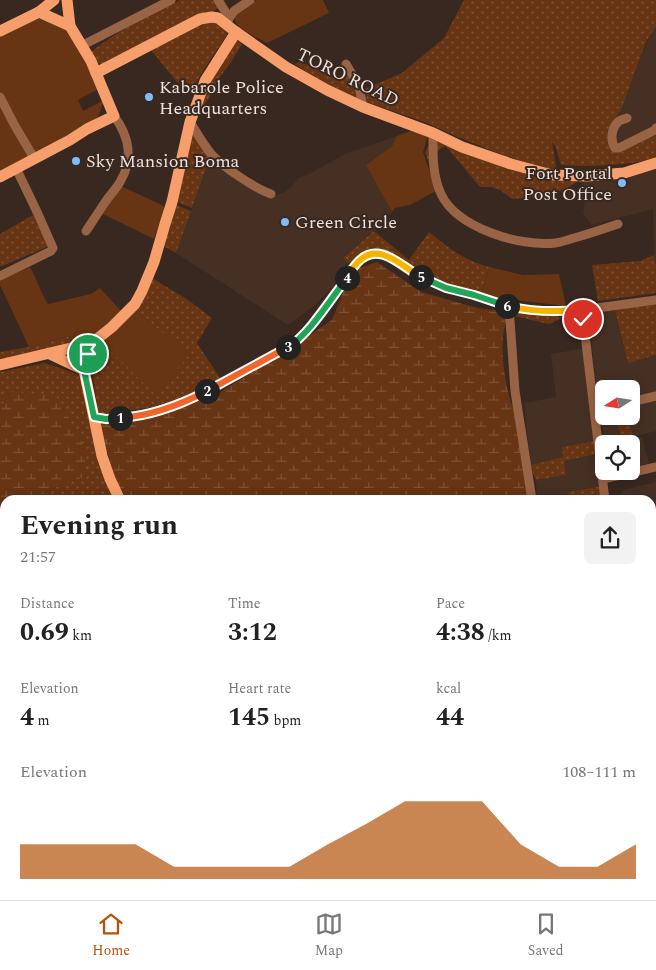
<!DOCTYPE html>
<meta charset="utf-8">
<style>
:root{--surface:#fff;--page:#f2f2f2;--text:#222;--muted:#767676;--line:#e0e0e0;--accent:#b45309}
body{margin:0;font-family:Spectral,serif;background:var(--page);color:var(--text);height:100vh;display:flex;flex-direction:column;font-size:19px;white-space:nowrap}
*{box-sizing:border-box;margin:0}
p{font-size:16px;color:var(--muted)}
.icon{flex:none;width:28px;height:28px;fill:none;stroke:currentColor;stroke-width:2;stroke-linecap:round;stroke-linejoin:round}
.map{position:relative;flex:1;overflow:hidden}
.side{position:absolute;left:0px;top:495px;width:656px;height:405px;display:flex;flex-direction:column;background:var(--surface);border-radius:15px 15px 0 0;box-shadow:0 2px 12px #0003}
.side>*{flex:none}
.needle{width:32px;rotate:258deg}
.buttons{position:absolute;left:595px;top:380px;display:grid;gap:10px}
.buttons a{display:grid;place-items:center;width:45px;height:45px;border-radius:8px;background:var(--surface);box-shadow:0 2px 12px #0003;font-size:25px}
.pin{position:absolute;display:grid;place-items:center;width:42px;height:42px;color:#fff;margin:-21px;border:2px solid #fff;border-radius:50%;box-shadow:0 1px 5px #0007}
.km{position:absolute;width:25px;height:25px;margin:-12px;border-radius:50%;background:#222;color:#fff;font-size:14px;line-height:25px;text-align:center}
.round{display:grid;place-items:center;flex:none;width:52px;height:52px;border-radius:8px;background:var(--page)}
.headline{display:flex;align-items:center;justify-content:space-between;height:85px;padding:0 20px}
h1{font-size:28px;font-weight:700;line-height:38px}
.metrics{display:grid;grid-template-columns:repeat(3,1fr);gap:8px;height:85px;padding:5px 20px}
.metrics div{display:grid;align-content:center}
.metrics b{font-size:25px;font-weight:700}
.metrics small{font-size:14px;font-weight:400}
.metrics p{font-size:14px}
.chart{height:140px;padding:10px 20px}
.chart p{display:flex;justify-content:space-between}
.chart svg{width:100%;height:90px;margin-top:5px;fill:var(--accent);opacity:.7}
.dock{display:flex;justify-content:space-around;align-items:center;height:70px;border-top:1px solid var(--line);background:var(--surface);font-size:14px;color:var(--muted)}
.dock a{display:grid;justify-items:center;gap:2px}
.dock .active{color:var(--accent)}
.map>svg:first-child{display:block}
.built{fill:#463024}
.grass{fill:url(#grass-dots)}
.forest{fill:url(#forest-firs)}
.wetland{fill:url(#wetland-marsh)}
.garden{fill:#673414}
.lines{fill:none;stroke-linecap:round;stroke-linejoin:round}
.stream{stroke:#9e4f19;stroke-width:2}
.minor{stroke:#996345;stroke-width:9}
.major{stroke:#f79f6c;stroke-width:11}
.split-1-casing{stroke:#fff;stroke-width:10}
.split-2-casing{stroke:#fff;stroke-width:10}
.split-3-casing{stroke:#fff;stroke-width:10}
.split-4-casing{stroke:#fff;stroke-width:10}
.split-5-casing{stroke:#fff;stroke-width:10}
.split-6-casing{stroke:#fff;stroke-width:10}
.split-7-casing{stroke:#fff;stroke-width:10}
.split-1{stroke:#22a559;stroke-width:6}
.split-2{stroke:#f0652b;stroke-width:6}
.split-3{stroke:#f0652b;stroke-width:6}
.split-4{stroke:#22a559;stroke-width:6}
.split-5{stroke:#f5b400;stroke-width:6}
.split-6{stroke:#22a559;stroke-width:6}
.split-7{stroke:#f5b400;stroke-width:6}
.poi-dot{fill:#7fbdf9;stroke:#382820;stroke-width:2}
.labels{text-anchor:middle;stroke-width:4;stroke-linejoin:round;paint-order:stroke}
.street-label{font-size:18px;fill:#ece1dc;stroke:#382820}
.poi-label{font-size:18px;fill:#ece1dc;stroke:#382820;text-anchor:start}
</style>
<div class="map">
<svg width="656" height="900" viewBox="0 0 656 900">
<defs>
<pattern id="grass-dots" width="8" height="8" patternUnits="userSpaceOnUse" patternTransform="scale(1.25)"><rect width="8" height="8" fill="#673414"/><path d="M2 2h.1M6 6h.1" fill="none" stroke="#7d5136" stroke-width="1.8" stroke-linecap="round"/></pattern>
<pattern id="forest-firs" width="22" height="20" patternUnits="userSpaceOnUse" patternTransform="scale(1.25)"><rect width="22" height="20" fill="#673414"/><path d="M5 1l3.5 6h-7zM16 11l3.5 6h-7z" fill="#7d5136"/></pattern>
<pattern id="wetland-marsh" width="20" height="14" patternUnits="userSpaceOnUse" patternTransform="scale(1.25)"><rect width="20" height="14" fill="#673414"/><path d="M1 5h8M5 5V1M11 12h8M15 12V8" fill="none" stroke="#7d5136"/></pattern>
</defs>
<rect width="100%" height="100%" fill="#382820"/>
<g class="built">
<polygon points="656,27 656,134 629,147 614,153 612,147 610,123 621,109 648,40"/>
<polygon points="397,136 392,146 366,165 392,212 374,231 343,258 347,263 337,283 314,306 288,325 176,253 208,163 211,160 272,197 285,192 292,186 298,178 307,175 345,154"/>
<polygon points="656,166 656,265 654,255 653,209 592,225 583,213 586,196 581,185 583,181"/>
<polygon points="615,310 628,363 656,355 656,393 631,399 631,389 604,389 604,405 603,405 598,396 589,321 591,316 597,312"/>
<polygon points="586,348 597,441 563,457 531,465 524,403 556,397 551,354"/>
<polygon points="656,400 656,431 633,437 628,416 631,416 631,406"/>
<polygon points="604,416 616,416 621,440 605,444 602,423"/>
<polygon points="642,437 649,463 631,468 631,444 620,444 620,443"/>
<polygon points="598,454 604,486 569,500 537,500 536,480 566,475 564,461"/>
<polygon points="656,482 656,528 651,529 651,500 621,500 620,495 623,490"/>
</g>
<g class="grass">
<path d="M180 0H215L218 8 214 11 193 17 110 63 100 64 92 58 91 52C118 30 149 16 180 0Z"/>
<path d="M464 0H656V27L647 40 621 110 611 123 612 147 614 152 629 147 656 134V158C624 166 593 167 561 165L556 148 552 141 557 172 505 156 458 137 427 123 367 102 365 89 402 73 444 38Z"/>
<polygon points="213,21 224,26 228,33 203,71 191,92 176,81 151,50 201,22"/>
<polygon points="236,39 242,44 231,62 220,77 209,98 196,118 206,86"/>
<polygon points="302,61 304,63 333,77 352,73 363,101 327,88 295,64"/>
<polygon points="192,128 211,160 208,163 192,208 175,201"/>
<polygon points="436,135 504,161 584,177 566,189 538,197 512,199 500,190 491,187 480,187 446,146 441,148 429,163 425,152"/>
<polygon points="174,204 191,211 176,253 162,245"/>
<polygon points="33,215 49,246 0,267 0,234"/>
<path d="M374 231 409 260 429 232C447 247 465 261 489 267L481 296 429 286 381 254 347 263 343 258Z"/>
<polygon points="654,255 656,265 656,293 598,301 592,265 640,261"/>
<polygon points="152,278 185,298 212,318 197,343 222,381 212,387 153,407 102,414 98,411 92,369 93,352 99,340 189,354 135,311"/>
<polygon points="656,303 656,355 628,363 615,310"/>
<polygon points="478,308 562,318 549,324"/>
<polygon points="69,336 74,344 0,362 0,352 29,347"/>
<polygon points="45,363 82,376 116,500 21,500 87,476 10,392 0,409 0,372"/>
<polygon points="616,416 628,416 633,437 621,440"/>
<polygon points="597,441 598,454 564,461 566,475 536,480 533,473 531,465 563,457 562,447"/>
<polygon points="604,486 606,500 569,500 568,492"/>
<polygon points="5,506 5,620 0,622 0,508"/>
</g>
<polygon class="forest" points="471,895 542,895 542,900 473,900"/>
<g class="wetland">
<path d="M377 262 421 292 474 307 508 315C506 323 503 331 503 338 501 361 506 383 511 404L521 403 534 500H128L116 481 107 451 99 421 151 416 222 391 285 352 332 320 351 273 356 269Z"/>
<polygon points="10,392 55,394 83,445 87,476 21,500 5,500 5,506 0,508 0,409"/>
</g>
<g class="garden">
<path d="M257 0H323L329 13 267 43C257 37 222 24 240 10 245 6 252 3 257 0Z"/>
<polygon points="49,15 69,27 100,88 78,100 83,111 104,100 98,117 76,135 0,174 0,33 32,16"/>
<polygon points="411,131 428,135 423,152 436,191 410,205 395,208 392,212 366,165 392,146 397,136"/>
<polygon points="121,186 162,205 165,208 154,239 101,213"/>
<path d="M30 267C37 279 40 292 48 304L91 294 100 288 121 311 112 322 88 340 74 344 69 336 29 347 0 285V280Z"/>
<polygon points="489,267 523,275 559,274 566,306 481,296"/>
<polygon points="135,311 190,354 155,394 99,340"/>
</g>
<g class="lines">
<g class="stream">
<polyline points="651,775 656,774"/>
<polyline points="651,787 652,789 656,793"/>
<polyline points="651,893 656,887"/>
<polyline points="644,900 649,895"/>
</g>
<g class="minor">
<polyline points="218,0 225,11 226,23"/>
<polyline points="226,23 234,11 250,0"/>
<polyline points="83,45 171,0"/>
<polyline points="346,64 359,86 363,107"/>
<polyline points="0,97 15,126 34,158"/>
<path d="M627 118C624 119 621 120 619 121 611 128 610 140 615 148H619L655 130 656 128"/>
<path d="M190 122C197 133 204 146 212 155 225 168 254 188 271 194"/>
<path d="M433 133C433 154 432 174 441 194 457 228 520 247 555 243 562 242 568 240 574 238 589 234 603 229 618 224"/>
<path d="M86 231C93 221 99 211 106 201 110 195 116 189 120 182 134 159 129 136 114 116"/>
<polyline points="0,276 51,251 53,248 38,214 16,168"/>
<polyline points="509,306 515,391 532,500"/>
<polyline points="582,310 605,500"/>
<polyline points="631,402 656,396"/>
<polyline points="94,417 106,419 126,417 147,414 166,408 198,396 230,379 292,345 306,332 359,261 372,253 378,253 385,254 411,272 446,288 474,295 509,306 529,310 553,312 582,310 656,300"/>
<polyline points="603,479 656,467"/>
<polyline points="651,544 656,544"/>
<polyline points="651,625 656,625"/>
<polyline points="0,697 5,695"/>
<polyline points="0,764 5,767"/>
<polyline points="0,884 5,876"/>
<polyline points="28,895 30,900"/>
<polyline points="115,895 117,900"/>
<polyline points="302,900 303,895"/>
</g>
<g class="major">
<polyline points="39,12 70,26"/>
<polyline points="0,31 39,12 54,0"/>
<polyline points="96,73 200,19 212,17 218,18 236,32 286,67 327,90 363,107 433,133 462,147 511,164 552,175 587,176 624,173 656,163"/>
<polyline points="0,177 70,140 87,129 114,116 91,61 70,26 67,0"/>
<polyline points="92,343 84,364 84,370 102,456 110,479 120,500"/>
<polyline points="50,354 84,370"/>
<polyline points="0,365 92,343 112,327 135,304 142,291 154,262 165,224 172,202 190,122 195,109 205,81 236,32"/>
<polyline points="154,900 155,895"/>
</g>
</g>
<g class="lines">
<g class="split-1-casing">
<polyline id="split-1" points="88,354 84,364 84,370 94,417 106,419 120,418"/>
</g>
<g class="split-2-casing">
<path id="split-2" d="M120 418C151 416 180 405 207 391"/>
</g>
<g class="split-3-casing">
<polyline id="split-3" points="207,391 288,347"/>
</g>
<g class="split-4-casing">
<path id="split-4" d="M288 347C308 336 332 297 347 278"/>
</g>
<g class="split-5-casing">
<path id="split-5" d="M347 278C350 272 354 266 358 262 379 240 402 267 421 277"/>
</g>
<g class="split-6-casing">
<polyline id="split-6" points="421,277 446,288 474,295 507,306"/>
</g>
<g class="split-7-casing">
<path id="split-7" d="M507 306C532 312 557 312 582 310L583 319"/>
</g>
<use href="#split-1" class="split-1"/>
<use href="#split-2" class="split-2"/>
<use href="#split-3" class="split-3"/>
<use href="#split-4" class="split-4"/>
<use href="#split-5" class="split-5"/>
<use href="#split-6" class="split-6"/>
<use href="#split-7" class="split-7"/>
</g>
<g class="poi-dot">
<circle cx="149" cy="97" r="5"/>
<circle cx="76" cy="161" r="5"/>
<circle cx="622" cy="183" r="5"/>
<circle cx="285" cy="222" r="5"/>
</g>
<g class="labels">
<g class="street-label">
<text transform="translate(348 77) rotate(26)" y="6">TORO ROAD</text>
</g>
<g class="poi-label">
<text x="159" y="93">Kabarole Police<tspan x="159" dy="21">Headquarters</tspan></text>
<text x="86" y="167">Sky Mansion Boma</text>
<text x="612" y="179" text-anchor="end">Fort Portal<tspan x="612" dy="21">Post Office</tspan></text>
<text x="295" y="228">Green Circle</text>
</g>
</g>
</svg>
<div class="buttons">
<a><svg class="needle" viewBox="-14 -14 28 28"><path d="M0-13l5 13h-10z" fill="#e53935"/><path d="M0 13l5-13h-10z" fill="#767676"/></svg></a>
<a><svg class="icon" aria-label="locate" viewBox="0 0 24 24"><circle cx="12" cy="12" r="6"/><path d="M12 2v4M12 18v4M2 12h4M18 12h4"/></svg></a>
</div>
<div class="pin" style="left:88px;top:354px;background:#1e9e55"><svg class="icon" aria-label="arrive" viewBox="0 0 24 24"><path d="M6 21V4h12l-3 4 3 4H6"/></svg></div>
<div class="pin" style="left:583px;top:319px;background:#d93025"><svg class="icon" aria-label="check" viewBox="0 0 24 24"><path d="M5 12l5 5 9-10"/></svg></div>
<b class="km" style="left:120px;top:418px">1</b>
<b class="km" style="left:207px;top:391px">2</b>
<b class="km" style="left:288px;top:347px">3</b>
<b class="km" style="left:347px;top:278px">4</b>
<b class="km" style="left:421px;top:277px">5</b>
<b class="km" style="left:507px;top:306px">6</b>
<section class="side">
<div class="headline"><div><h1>Evening run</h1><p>21:57</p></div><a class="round"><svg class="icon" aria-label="share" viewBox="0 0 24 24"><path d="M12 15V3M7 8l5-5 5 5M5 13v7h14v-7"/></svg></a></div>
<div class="metrics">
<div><p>Distance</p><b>0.69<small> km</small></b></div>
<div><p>Time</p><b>3:12</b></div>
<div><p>Pace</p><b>4:38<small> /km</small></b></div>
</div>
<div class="metrics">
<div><p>Elevation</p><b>4<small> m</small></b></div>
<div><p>Heart rate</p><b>145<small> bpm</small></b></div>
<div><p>kcal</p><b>44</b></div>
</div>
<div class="chart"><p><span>Elevation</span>108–111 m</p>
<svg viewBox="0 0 160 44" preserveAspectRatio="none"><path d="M0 44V27L10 27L20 27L30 27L40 38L50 38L60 38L70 38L80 27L90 17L100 6L110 6L120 6L130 27L140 38L150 38L160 27V44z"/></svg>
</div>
</section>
</div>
<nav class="dock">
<a class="active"><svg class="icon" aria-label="home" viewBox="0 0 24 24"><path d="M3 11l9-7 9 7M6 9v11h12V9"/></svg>Home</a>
<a><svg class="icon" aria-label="map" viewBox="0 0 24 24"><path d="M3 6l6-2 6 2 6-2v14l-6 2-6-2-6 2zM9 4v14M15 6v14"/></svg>Map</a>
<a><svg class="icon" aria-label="saved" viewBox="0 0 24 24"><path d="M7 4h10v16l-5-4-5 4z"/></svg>Saved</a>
</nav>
